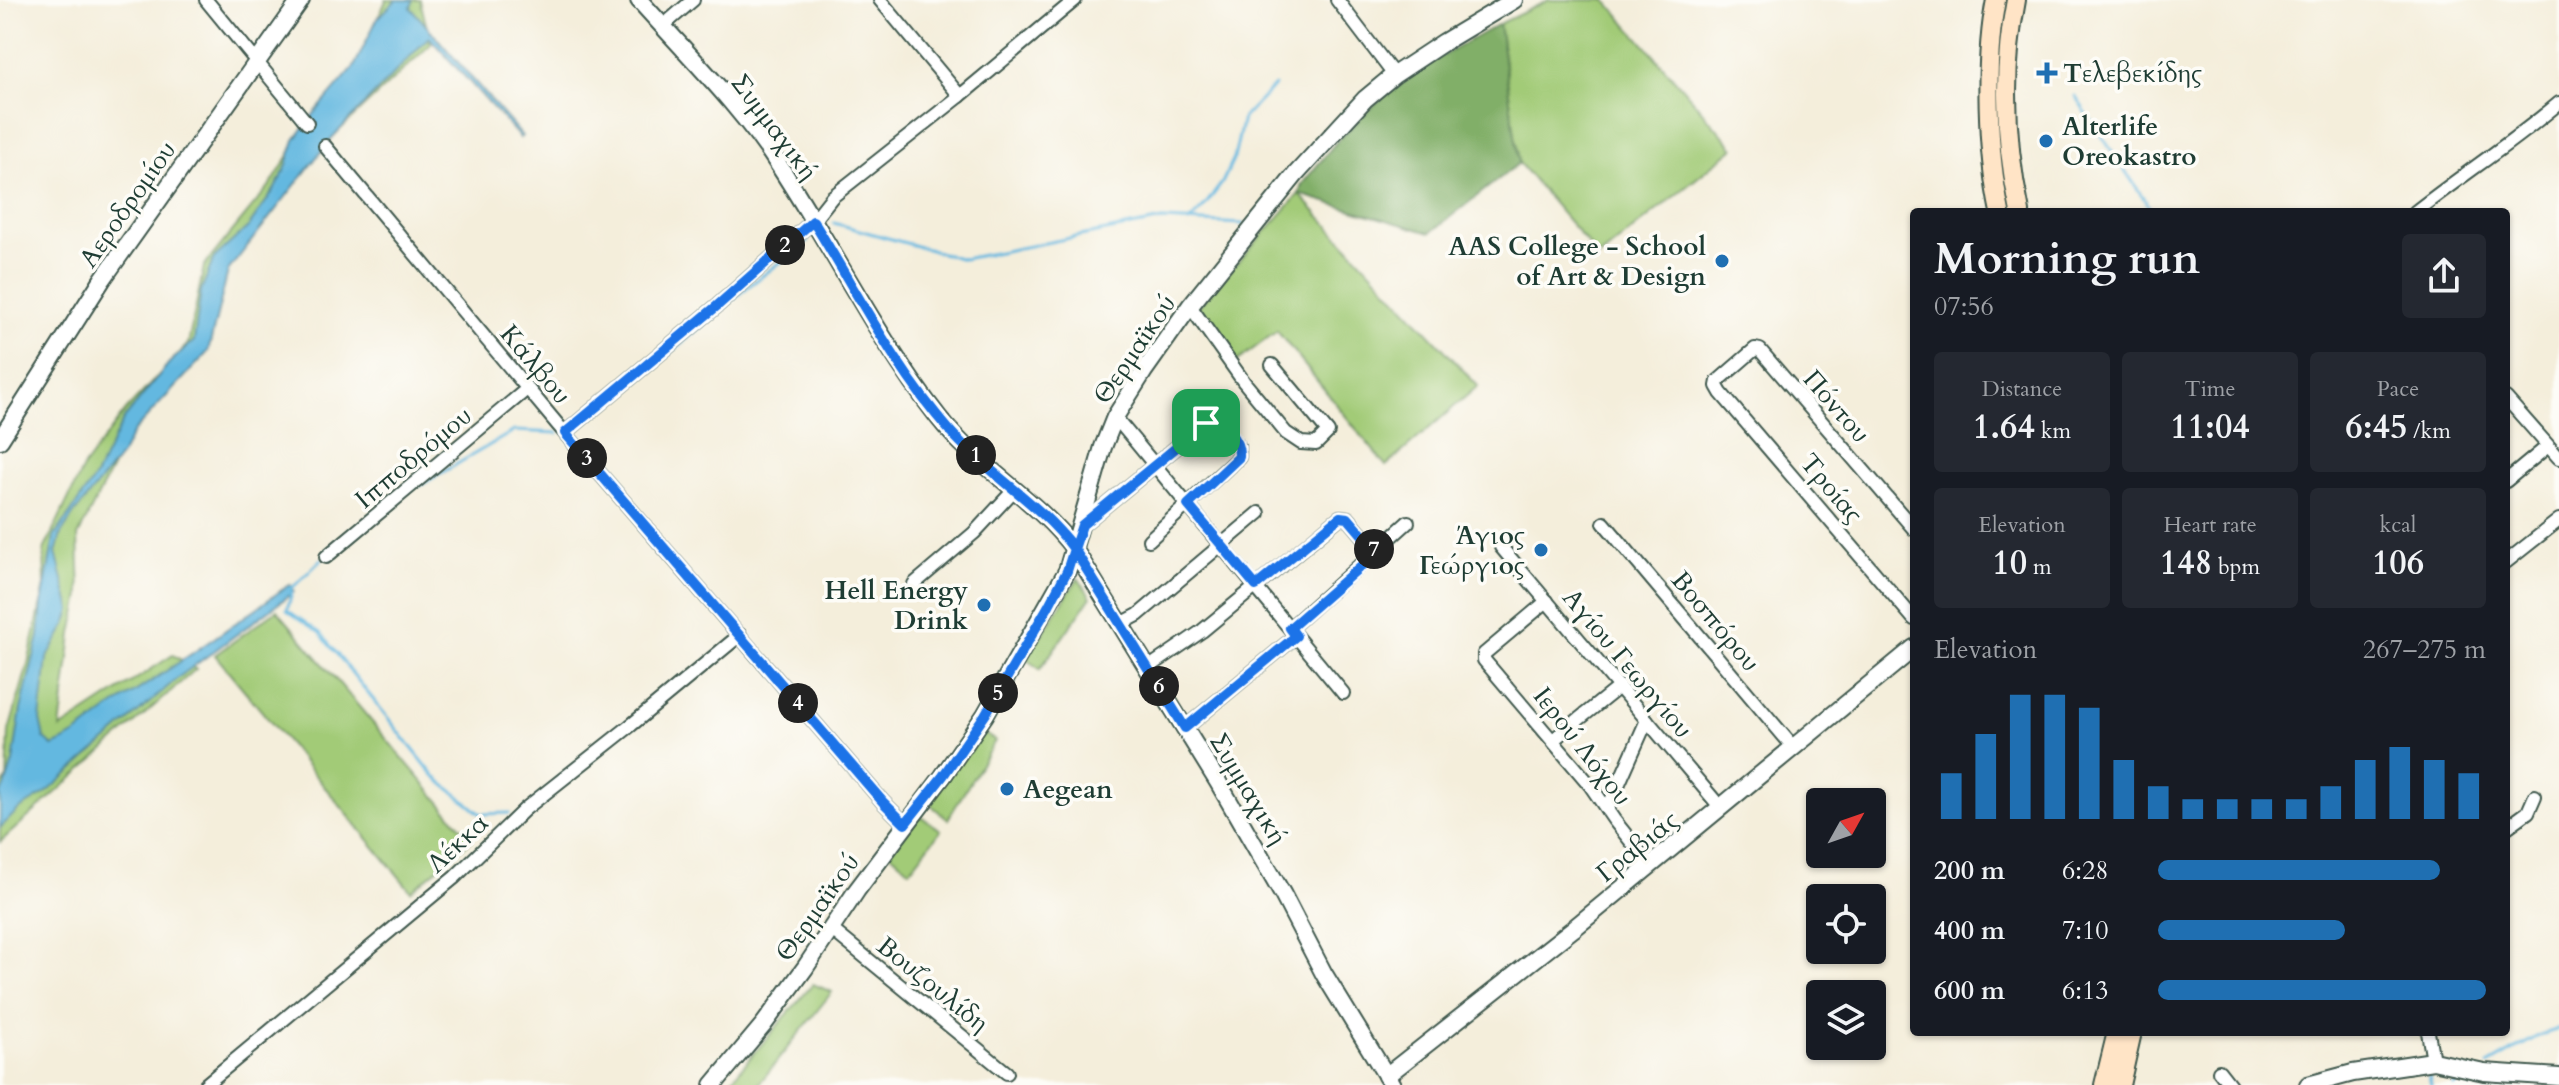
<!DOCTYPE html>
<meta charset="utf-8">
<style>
:root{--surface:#171b24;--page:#242831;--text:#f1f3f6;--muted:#9ea1a6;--accent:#1f6fb2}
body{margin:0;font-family:Cardo,serif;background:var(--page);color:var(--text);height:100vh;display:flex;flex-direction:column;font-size:30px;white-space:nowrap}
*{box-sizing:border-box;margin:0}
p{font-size:26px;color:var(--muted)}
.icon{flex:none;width:44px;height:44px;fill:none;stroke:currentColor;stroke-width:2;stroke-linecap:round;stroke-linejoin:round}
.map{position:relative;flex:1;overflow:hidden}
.drawer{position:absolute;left:1910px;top:208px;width:600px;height:828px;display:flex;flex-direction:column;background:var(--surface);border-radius:8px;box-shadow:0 2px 6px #0004}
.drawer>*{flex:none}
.needle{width:52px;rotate:50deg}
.buttons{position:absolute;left:1806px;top:788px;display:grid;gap:16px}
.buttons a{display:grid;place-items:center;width:80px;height:80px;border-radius:8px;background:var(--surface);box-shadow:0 2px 6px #0004;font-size:40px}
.pin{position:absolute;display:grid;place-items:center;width:68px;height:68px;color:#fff;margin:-34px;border-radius:16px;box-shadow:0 4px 12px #0006}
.km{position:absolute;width:40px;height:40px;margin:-20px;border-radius:50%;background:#222;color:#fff;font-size:22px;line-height:40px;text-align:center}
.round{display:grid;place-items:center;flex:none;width:84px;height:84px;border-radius:8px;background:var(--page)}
.overview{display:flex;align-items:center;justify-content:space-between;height:136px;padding:0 24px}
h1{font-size:44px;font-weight:700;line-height:60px}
.stats{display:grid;grid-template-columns:repeat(3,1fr);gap:12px;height:136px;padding:8px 24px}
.stats div{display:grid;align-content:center;border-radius:8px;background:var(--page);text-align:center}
.stats b{font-size:34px;font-weight:700}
.stats small{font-size:22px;font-weight:400}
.stats p{font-size:22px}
.chart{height:224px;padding:16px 24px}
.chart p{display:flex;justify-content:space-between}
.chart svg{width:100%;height:144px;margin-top:8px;stroke:var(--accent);stroke-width:6}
ul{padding:0 24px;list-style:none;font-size:26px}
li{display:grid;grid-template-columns:128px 96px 1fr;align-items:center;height:60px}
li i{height:20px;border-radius:10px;background:var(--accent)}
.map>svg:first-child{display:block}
.green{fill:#a2cb77;stroke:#608456;stroke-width:2}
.forest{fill:#81af68;stroke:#50764e;stroke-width:2}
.water{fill:#64b8e0;stroke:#427a8a;stroke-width:2}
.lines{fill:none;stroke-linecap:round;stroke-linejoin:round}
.stream{stroke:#64b8e0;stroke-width:3}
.minor-casing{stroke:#3f584d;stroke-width:16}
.tertiary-casing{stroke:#3f584d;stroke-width:20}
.secondary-casing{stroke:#3f584d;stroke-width:22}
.minor{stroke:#fff;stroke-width:12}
.tertiary{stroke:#fff;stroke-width:16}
.secondary{stroke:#ffe4c6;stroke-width:18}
.route-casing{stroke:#fff;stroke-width:16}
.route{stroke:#1a73e8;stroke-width:10}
.poi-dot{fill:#1f6fb2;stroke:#fdfcf7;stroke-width:3}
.labels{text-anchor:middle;stroke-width:7;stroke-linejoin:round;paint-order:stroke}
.poi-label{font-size:26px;font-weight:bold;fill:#1f3d34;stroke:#fdfcf7;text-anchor:start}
.street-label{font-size:26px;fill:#1f3d34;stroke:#fdfcf7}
</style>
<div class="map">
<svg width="2559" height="1085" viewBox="0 0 2559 1085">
<rect width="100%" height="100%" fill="#fdfcf7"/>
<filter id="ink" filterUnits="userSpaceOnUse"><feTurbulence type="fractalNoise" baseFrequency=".0125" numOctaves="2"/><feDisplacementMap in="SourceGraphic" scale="16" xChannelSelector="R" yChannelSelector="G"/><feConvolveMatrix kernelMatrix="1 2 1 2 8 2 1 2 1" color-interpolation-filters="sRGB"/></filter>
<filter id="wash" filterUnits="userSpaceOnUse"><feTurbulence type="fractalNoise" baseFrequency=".006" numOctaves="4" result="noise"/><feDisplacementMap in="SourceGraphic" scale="32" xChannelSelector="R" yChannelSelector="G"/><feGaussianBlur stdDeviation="1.8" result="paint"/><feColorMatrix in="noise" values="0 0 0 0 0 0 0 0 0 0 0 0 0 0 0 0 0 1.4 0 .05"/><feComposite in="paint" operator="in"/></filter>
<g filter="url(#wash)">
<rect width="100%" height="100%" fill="#f4eedb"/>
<g class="green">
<polygon points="386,0 420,0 431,44 328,141 224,272 201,359 134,424 78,536 80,596 72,634 60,729 173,655 196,669 0,842 0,786 7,780 9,731 28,664 45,586 44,550 84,466 126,410 188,344 204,266 272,183 309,122 356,71"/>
<polygon points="1549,0 1606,0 1734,148 1599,257 1519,163 1499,24"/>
<polygon points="1299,194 1478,386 1386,466 1277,331 1236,362 1197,308"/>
<polygon points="1078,578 1091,597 1040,669 1026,659"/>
<polygon points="277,610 472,840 411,891 215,655"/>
<polygon points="977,728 995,741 948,819 927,802"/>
<polygon points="916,813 941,830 910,870 890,853"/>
<polygon points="813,984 832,992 758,1085 727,1085"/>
</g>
<polygon class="forest" points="1499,24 1519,163 1430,233 1299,194 1302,184 1337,141 1376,103 1428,64"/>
<path class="water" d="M396 0H413L411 8 522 136 520 138 429 37 331 139 228 271 208 352 133 432 122 454 74 514 61 534 56 553 71 610 66 625 47 658 40 720 44 738 53 746C78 736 94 719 115 705 175 666 232 626 290 584L294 592 179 677 46 793 18 810 0 828V793L5 787 13 762 21 709 39 636 42 603 54 537 95 477 123 420 169 363 194 341 201 291 214 258 249 226 274 190 285 170 295 140 312 116 354 67 377 19Z"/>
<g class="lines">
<g class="stream">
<polyline points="2075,96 2153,212"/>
<polyline points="1189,222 1203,208 1222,183 1234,158 1243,118 1274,86"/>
<polyline points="834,223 963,259 1162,220 1243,224"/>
<polyline points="639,379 749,286 807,242"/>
<polyline points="421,485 514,431 558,433"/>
<polyline points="290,590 322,559"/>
<polyline points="292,592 287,610 320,633 435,777 481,814 509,813"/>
<polyline points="2488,1065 2540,1035 2559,1029"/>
<polyline points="2427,1067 2431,1085"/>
<polyline points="2454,1085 2471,1075"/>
</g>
</g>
</g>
<g filter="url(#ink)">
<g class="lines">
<g class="minor-casing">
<g id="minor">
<polyline points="206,0 307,123"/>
<polyline points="880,0 960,96"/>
<polyline points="1337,0 1394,75"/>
<polyline points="663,26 693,0"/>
<polyline points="325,146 558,425 883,802 905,824"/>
<path d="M2415 212C2462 175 2513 142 2559 103"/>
<polyline points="1190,306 1244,382 1286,433 1301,443 1316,444 1328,432 1272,365"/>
<polyline points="2506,398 2559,458"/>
<polyline points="1115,417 1343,693"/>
<polyline points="565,433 717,306 813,221 832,197 960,96 1075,0"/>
<polyline points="2506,481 2548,446"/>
<polyline points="1604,523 1794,748"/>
<polyline points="1082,525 1206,423 1219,423 1239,448 1239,457 1149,540"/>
<polyline points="1914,529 1760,350 1755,349 1718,381 1717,386 1721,393 1914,619"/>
<polyline points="1501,547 1721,808"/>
<polyline points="326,557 527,389"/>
<polyline points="2506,562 2559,520"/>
<polyline points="914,584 974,533 1015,489"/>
<polyline points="1547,601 1484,654 1484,660 1590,785 1614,820 1650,865"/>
<polyline points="1121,624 1138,615 1259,513"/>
<polyline points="1290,628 1408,522"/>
<polyline points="1148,668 1202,631 1340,517 1348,518 1377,552"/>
<polyline points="1185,728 1296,636"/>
<polyline points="1553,740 1619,687"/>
<polyline points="1607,810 1647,720"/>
<polyline points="2506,828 2528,812 2535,796"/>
<polyline points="831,929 1007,1073"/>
<polyline points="2428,1032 2433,1061"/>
<polyline points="2219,1071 2230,1085"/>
<polyline points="205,1085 455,877 525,809 630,726 740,635"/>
</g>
</g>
<g class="tertiary-casing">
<g id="tertiary">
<path d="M639 0C687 54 741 106 780 167 834 250 878 340 939 418 978 468 1037 499 1074 549L1218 782 1283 895 1324 974 1392 1085"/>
<polyline points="0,440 102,280 301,0"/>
<polyline points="1386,1076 1573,929 1914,648"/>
<polyline points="713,1085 764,1024 805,968 857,890 943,776 985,715 1067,571 1103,447 1115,417 1144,371 1190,306 1296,174 1365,99 1394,75 1444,42 1514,0"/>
<polyline points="2308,1085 2353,1073 2433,1061 2484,1072 2559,1077"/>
</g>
</g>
<g class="secondary-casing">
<g id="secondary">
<path d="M1996 0C1984 61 1987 151 2000 212"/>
<path d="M2016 0C2002 71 2005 142 2020 212"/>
<polyline points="2104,1085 2117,1032"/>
<polyline points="2120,1085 2132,1032"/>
</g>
</g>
<use href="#minor" class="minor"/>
<use href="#tertiary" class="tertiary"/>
<use href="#secondary" class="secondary"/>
</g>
</g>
<g class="lines" filter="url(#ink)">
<g class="route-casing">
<path id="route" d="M1206 423 1082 525 1074 549C1040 503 988 474 950 431 895 369 857 292 813 221L717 306 565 433 883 802 905 824 943 776 985 715 1048 607 1067 571 1074 549 1185 728 1296 636 1290 628 1377 552 1348 518 1340 517 1256 586 1188 505 1239 457C1240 440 1224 421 1206 423"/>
</g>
<use href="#route" class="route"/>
</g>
<g class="poi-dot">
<path d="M2043 61h8v8h8v8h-8v8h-8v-8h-8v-8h8z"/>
<circle cx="2046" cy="141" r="8"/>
<circle cx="1722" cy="261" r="8"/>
<circle cx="1541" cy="550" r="8"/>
<circle cx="984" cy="605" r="8"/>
<circle cx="1007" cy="789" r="8"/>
</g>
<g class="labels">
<g class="poi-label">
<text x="2063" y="82">Τελεβεκίδης</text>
<text x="2062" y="135">Alterlife<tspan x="2062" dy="30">Oreokastro</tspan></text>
<text x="1706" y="255" text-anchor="end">AAS College - School<tspan x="1706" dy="30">of Art &amp; Design</tspan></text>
<text x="1525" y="544" text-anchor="end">Άγιος<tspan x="1525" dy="30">Γεώργιος</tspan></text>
<text x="968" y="599" text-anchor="end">Hell Energy<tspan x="968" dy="30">Drink</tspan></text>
<text x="1023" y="798">Aegean</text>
</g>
<g class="street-label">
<text transform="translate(775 127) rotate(53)" y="9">Συμμαχική</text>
<text transform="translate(127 204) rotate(-55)" y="9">Αεροδρομίου</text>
<text transform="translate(1134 349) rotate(-56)" y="9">Θερμαϊκού</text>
<text transform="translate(536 364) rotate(50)" y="9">Κάλβου</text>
<text transform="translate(1837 406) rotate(49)" y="9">Πόντου</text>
<text transform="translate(413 457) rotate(-40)" y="9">Ιπποδρόμου</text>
<text transform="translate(1832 488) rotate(50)" y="9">Τροίας</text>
<text transform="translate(1716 621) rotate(50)" y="9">Βοσπόρου</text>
<text transform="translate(1628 663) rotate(50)" y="9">Αγίου Γεωργίου</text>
<text transform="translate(1583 746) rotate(52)" y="9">Ιερού Λόχου</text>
<text transform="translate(1249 789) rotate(59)" y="9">Συμμαχική</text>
<text transform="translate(457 843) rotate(-43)" y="9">Λέκκα</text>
<text transform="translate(1637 846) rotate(-39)" y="9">Γραβιάς</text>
<text transform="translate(817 907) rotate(-55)" y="9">Θερμαϊκού</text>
<text transform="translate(933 984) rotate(39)" y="9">Βουζουλίδη</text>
</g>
</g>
</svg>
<div class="buttons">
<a><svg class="needle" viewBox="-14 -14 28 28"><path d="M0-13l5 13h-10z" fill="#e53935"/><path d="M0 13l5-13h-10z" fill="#9ea1a6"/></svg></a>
<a><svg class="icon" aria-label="locate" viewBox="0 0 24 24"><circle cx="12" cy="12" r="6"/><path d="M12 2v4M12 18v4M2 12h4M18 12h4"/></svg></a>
<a><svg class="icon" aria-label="layers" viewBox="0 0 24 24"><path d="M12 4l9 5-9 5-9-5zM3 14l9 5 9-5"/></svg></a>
</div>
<div class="pin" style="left:1206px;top:423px;background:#1e9e55"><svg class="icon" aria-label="arrive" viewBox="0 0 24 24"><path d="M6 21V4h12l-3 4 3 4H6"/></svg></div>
<b class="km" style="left:976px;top:455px">1</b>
<b class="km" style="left:785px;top:245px">2</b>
<b class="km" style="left:587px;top:458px">3</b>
<b class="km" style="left:798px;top:703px">4</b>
<b class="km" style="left:998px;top:693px">5</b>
<b class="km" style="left:1159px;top:686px">6</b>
<b class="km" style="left:1374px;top:549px">7</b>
<section class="drawer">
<div class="overview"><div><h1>Morning run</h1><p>07:56</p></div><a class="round"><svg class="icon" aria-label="share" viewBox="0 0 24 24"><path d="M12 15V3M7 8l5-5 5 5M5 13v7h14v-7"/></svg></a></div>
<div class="stats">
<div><p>Distance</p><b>1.64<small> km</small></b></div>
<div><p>Time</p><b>11:04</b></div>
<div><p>Pace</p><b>6:45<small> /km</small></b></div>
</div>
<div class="stats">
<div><p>Elevation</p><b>10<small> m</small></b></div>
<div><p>Heart rate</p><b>148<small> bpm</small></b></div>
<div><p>kcal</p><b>106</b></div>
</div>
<div class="chart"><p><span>Elevation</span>267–275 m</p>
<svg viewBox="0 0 160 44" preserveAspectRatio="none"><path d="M5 44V30M15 44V18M25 44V6M35 44V6M45 44V10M55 44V26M65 44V34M75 44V38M85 44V38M95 44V38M105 44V38M115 44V34M125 44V26M135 44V22M145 44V26M155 44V30"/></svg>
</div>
<ul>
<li><b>200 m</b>6:28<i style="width:86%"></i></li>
<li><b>400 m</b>7:10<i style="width:57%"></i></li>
<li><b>600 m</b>6:13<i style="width:100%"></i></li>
</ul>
</section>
</div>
